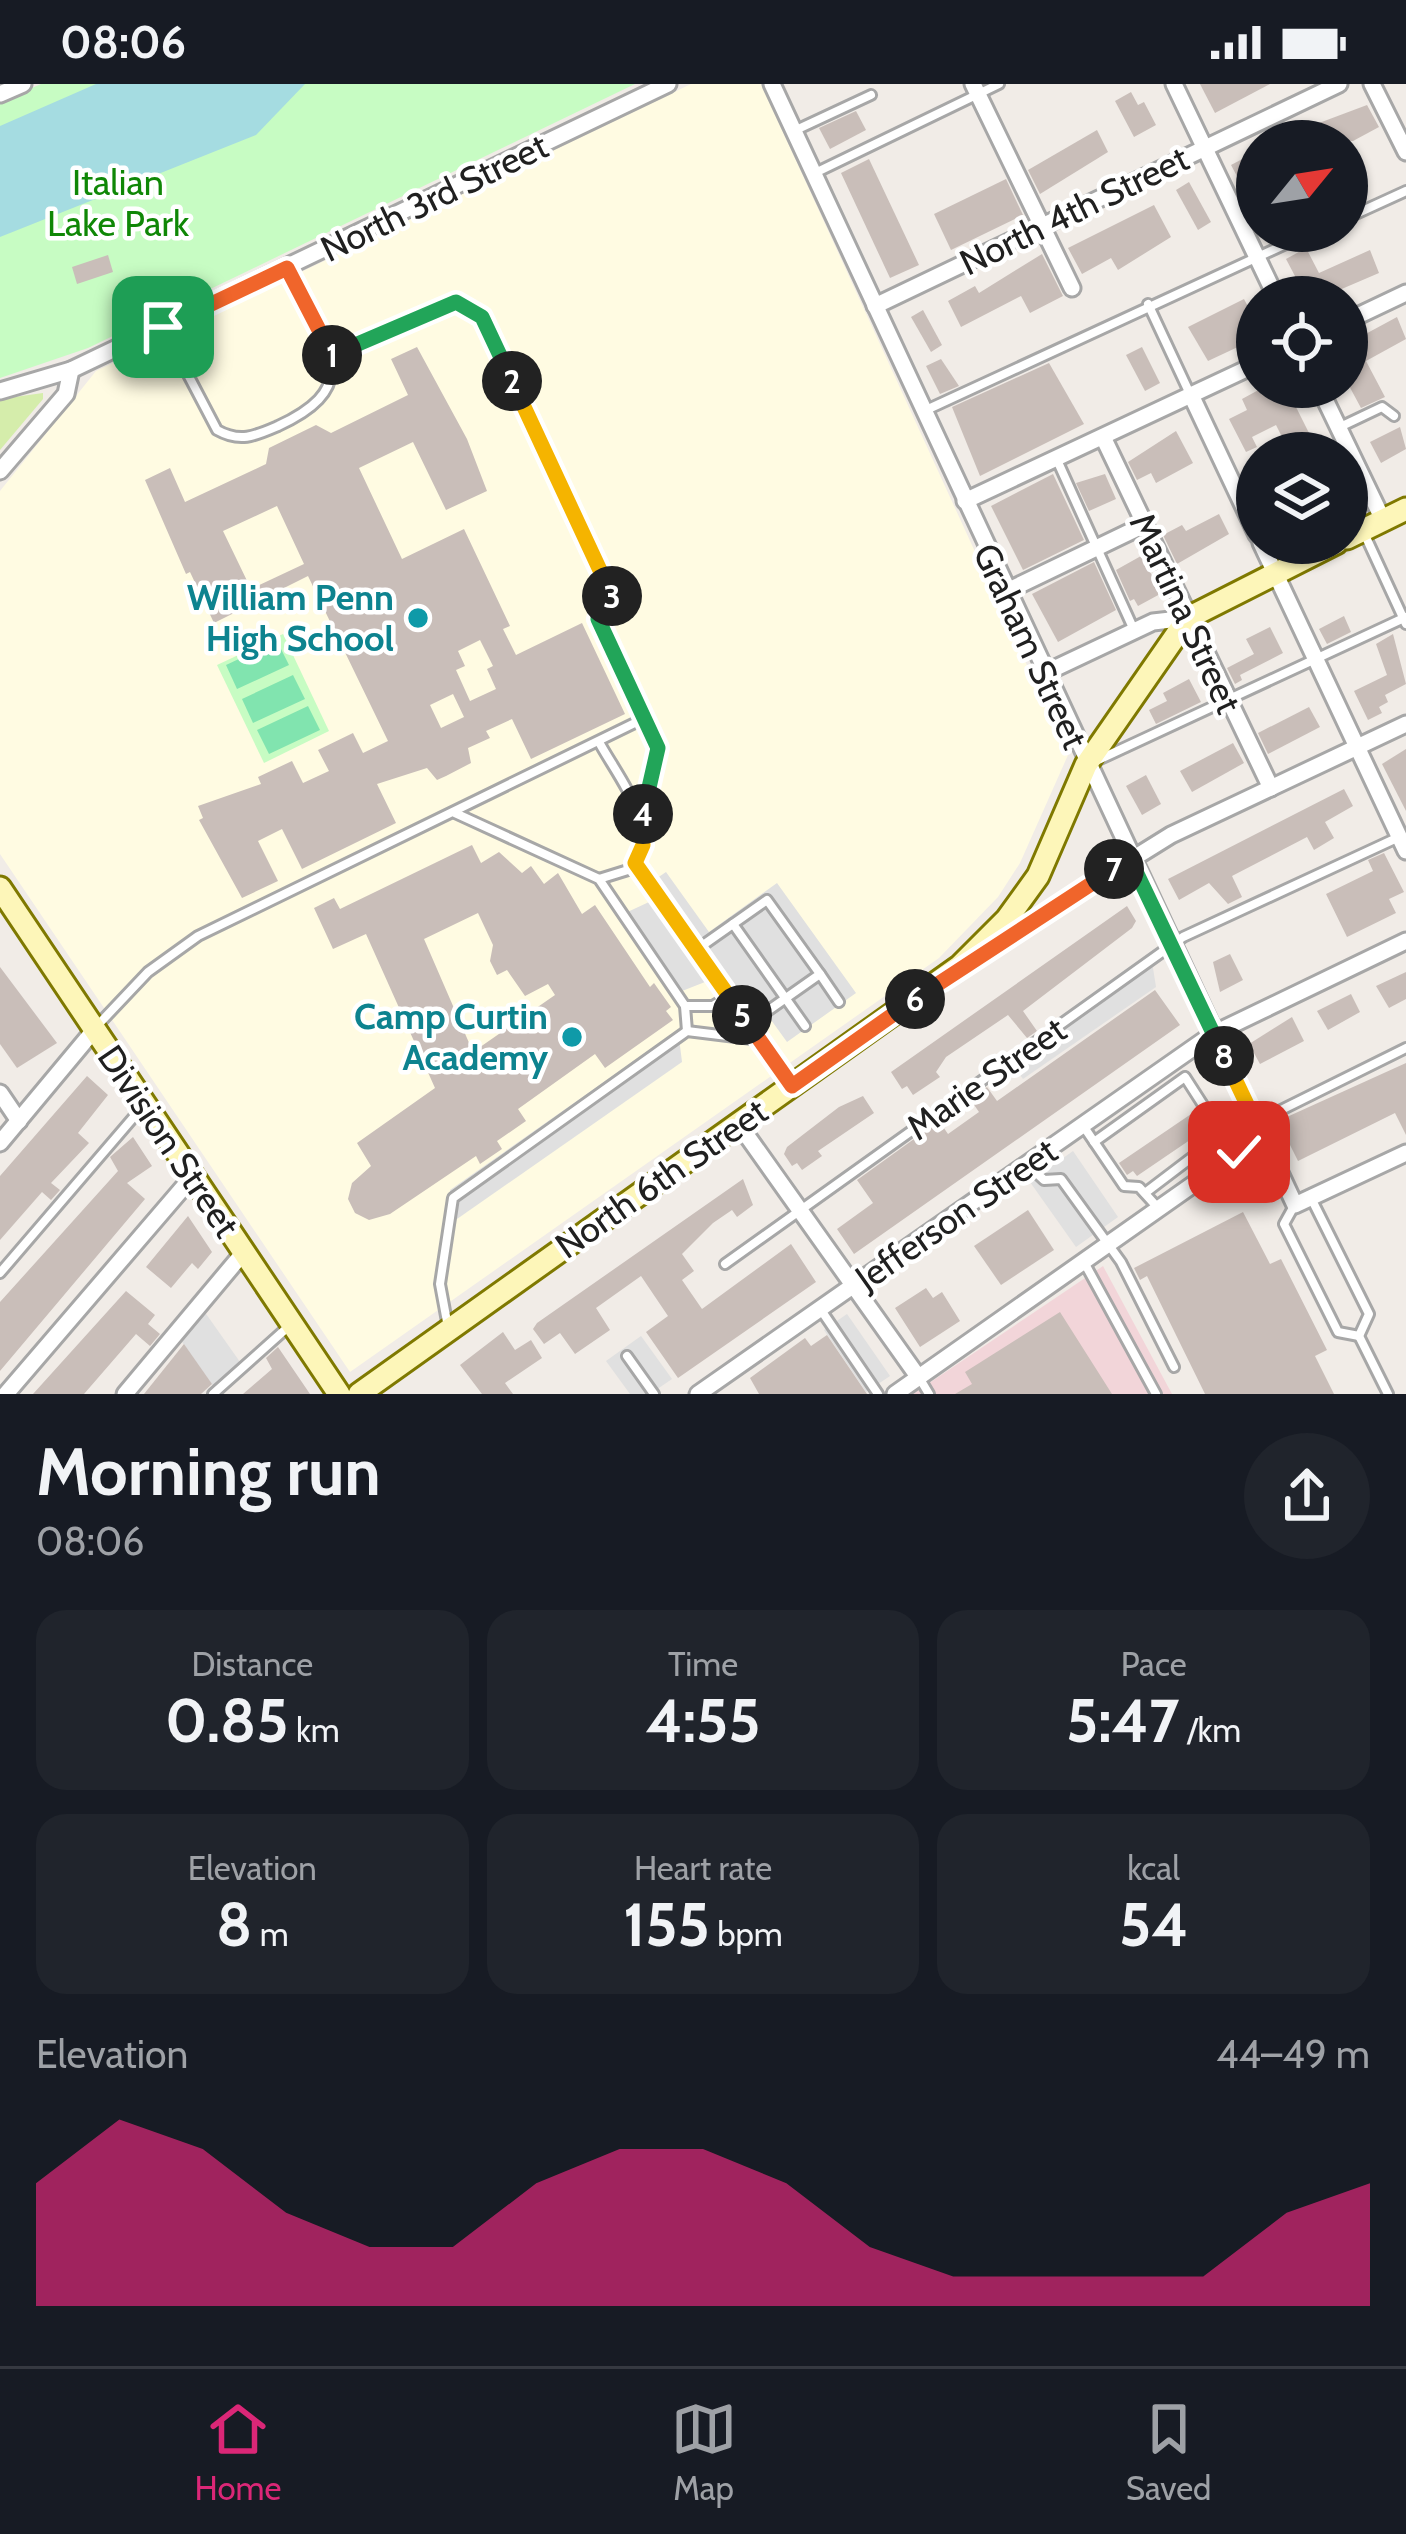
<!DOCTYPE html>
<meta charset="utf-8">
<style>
:root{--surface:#171b24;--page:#20242c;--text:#f1f3f6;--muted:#9ea1a6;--line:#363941;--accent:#db2777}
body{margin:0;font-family:Cabin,sans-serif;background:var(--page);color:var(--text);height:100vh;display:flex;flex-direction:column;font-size:45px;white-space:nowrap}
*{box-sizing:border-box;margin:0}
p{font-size:39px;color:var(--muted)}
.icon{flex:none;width:66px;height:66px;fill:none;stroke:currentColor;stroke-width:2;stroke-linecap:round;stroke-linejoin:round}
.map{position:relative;height:1310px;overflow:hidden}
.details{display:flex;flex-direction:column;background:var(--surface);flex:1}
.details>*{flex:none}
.needle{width:78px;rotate:60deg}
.buttons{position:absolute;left:1236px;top:36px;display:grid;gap:24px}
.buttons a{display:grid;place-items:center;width:132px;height:132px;border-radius:50%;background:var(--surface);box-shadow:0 3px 9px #0004;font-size:60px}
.pin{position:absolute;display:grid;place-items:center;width:102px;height:102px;color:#fff;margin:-51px;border-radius:24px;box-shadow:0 6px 18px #0006}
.km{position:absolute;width:60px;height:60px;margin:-30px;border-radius:50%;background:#222;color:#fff;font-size:33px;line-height:60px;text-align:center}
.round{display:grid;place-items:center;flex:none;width:126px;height:126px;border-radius:63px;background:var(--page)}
.summary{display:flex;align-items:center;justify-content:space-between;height:204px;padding:0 36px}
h1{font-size:66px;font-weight:800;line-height:90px}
.figures{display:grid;grid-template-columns:repeat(3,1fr);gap:18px;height:204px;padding:12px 36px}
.figures div{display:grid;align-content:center;border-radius:30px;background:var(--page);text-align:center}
.figures b{font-size:60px;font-weight:800}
.figures small{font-size:33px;font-weight:400}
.figures p{font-size:33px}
.chart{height:336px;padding:24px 36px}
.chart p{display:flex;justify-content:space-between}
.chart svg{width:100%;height:216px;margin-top:12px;fill:var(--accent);opacity:.7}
.status{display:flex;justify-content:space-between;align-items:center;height:84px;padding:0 60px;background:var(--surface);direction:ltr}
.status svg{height:33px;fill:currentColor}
.menu{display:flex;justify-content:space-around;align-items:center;height:168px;border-top:3px solid var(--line);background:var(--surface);font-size:33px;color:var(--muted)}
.menu a{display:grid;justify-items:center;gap:6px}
.menu .current{color:var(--accent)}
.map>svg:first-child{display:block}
.commercial{fill:#f2d5d9}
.education{fill:#fffbe2}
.grass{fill:#d5edab}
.park{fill:#c7fcc3}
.pitch{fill:#81e4af}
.parking{fill:#e0e0e0}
.water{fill:#a5dce1}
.building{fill:#c9beb9;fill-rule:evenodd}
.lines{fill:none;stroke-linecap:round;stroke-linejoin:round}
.lane-casing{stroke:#a7a7a7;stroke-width:14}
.street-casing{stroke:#a7a7a7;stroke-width:21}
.secondary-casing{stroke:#7f7900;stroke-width:27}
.lane{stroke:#fff;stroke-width:8}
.street{stroke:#fff;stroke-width:15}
.secondary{stroke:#fdf6b9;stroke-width:21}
.split-1-casing{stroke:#fff;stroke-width:24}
.split-2-casing{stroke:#fff;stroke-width:24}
.split-3-casing{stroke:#fff;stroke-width:24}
.split-4-casing{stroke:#fff;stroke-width:24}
.split-5-casing{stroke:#fff;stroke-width:24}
.split-6-casing{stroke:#fff;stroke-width:24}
.split-7-casing{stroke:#fff;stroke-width:24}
.split-8-casing{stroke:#fff;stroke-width:24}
.split-9-casing{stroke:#fff;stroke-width:24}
.split-1{stroke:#f0652b;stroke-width:15}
.split-2{stroke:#22a559;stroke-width:15}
.split-3{stroke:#f5b400;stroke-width:15}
.split-4{stroke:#22a559;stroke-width:15}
.split-5{stroke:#f5b400;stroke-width:15}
.split-6{stroke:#f0652b;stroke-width:15}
.split-7{stroke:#f0652b;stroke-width:15}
.split-8{stroke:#22a559;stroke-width:15}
.split-9{stroke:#f5b400;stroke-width:15}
.culture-dot{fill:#0f9aa8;stroke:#fff;stroke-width:4.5}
.labels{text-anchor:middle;stroke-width:9;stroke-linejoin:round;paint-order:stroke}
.park-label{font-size:36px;fill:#0f8706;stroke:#fff}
.street-label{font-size:36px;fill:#202020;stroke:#fff}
.culture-label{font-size:36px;font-weight:bold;fill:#0d838f;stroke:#fff;text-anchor:end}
</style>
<div class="status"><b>08:06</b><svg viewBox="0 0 49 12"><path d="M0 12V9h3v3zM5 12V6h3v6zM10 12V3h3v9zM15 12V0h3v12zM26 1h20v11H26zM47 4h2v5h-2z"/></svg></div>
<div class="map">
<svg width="1406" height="1310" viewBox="0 0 1406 1310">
<rect width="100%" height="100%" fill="#f1ece7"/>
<polygon class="commercial" points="1103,1182 1172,1310 913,1310"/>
<polygon class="education" points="691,0 761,0 1068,671 1020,779 998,813 939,874 350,1288 0,770 0,407 96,287"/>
<polygon class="grass" points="43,309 43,315 0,366 0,315"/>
<g class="park">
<polygon points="41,0 635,0 88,264 0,294 0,18"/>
<polygon points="283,550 329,647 264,679 217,581"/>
</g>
<g class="pitch">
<polygon points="277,557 289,581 237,605 226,581"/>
<polygon points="293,591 305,615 253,639 242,615"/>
<polygon points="308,622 320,646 269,670 257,646"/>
</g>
<g class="parking">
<polygon points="666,788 709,848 777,799 856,909 787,958 753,911 742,918 705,898 677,909 621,831 649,818 641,805"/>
<polygon points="1152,878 1156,903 1023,995 1010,977"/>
<polygon points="678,946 682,978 457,1135 450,1106"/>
<polygon points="1073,1067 1118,1133 1076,1163 1030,1098"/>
<polygon points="204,1227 240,1278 213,1302 180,1255"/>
<polygon points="847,1230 890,1292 866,1308 824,1246"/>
<polygon points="641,1252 672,1295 650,1310 630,1310 606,1277"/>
</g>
<polygon class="water" points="96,0 305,0 256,51 0,153 0,42"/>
<g class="building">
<polygon points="1200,0 1270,0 1215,29"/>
<polygon points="1131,8 1138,21 1144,18 1156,41 1134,53 1115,17"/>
<polygon points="1367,21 1379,43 1353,57 1300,57 1295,48"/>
<polygon points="856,27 866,46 830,65 819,44"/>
<polygon points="1097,46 1108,68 1040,110 1028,86"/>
<polygon points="1250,71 1257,106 1247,111 1231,81"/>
<polygon points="869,75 919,181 890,194 841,89"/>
<polygon points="1006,95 1023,131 951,166 934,130"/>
<polygon points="1189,98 1211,138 1198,146 1176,106"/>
<polygon points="1154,121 1171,153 1118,186 1111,174 1082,190 1068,164"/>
<polygon points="1306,164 1319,189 1370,166 1379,189 1323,213 1306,213 1286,175"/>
<polygon points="1042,170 1063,212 1030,229 1021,212 961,243 948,217 975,202 979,209"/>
<polygon points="108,171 113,188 77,200 72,183"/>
<polygon points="1244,215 1257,240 1257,254 1208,277 1188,243"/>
<polygon points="923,226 942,261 931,268 911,233"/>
<polygon points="1397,233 1406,255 1366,277 1385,313 1361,324 1347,298 1347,260"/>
<path d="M417 263 467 355 487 407 446 426 413 358 359 384 402 475 464 445 510 542 503 545 516 571 582 539 625 630 531 675 512 635 486 647 490 654 468 664 471 679 446 692 437 696 427 684 377 700 396 739 302 785 282 745 258 757 278 797 242 814 199 736 203 734 198 722 261 700 258 693 292 677 303 699 329 687 318 666 353 649 363 669 388 657 308 492 214 539 190 488 186 490 145 396 170 384 185 418 266 380 269 364 316 341 331 349 408 311 391 275ZM277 422 304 480 251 505 223 447ZM480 556 493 582 487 585 496 605 470 617 456 586 465 582 458 567ZM453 610 464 633 441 644 430 621Z"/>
<polygon points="1142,263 1160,299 1145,307 1126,271"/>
<polygon points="941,275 959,302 940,310 926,282"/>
<polygon points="1049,279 1084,340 980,392 952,323"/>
<polygon points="1264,303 1286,303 1309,349 1286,361 1276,341 1252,353 1257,363 1246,368 1229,335 1247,326 1242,315"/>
<polygon points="1400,343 1406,365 1381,379 1370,358"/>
<polygon points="1176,347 1193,379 1156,399 1151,389 1137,396 1128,378"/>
<polygon points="1053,390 1084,456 1023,486 991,422"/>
<polygon points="1105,390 1116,415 1089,427 1076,399"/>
<polygon points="1219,430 1229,450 1177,480 1163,451 1182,441 1186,447"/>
<polygon points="1141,472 1162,509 1138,522 1134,515 1130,517 1116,486"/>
<polygon points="1094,478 1116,526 1058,558 1032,510"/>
<polygon points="1344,532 1351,548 1327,560 1319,545"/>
<polygon points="1270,543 1283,569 1240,591 1242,596 1235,600 1227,584 1254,570 1246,555"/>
<polygon points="1393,550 1406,600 1385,611 1388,618 1379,623 1382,629 1368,636 1354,607 1387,591 1376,560"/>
<polygon points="1189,595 1201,618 1156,640 1149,626 1167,617 1163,609"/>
<polygon points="1309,623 1320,643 1268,670 1258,649"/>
<polygon points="1233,659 1244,679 1192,708 1180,687"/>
<polygon points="1406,665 1406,727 1382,680"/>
<polygon points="1146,691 1161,720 1142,731 1126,702"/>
<polygon points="1344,705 1353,722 1325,738 1334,754 1314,766 1307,753 1232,792 1242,813 1228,820 1209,799 1179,816 1168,795"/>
<path d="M472 761 481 779 499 768 522 789 531 782 544 800 558 789 582 830 595 821 650 903 654 899 671 923 666 927 673 936 605 984 595 970 518 1025 526 1037 497 1057 502 1065 480 1080 476 1072 390 1130 369 1136 355 1129 348 1115 352 1099 371 1082 357 1059 435 1004 366 850 333 865 314 824 334 814 340 825ZM478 829 493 861 490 877 497 891 507 886 525 912 548 900 555 911 473 968 424 855Z"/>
<polygon points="1384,769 1404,808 1389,815 1396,829 1347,853 1326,810 1373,787 1368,776"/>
<polygon points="1127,822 1136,837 1132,844 1023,927 1037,947 1027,954 1008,931 946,973 936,988 940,993 913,1011 907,1002 902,1005 891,988"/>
<polygon points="1230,870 1243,896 1220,908 1213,878"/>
<polygon points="0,883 57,959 17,984 0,960"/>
<polygon points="1406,888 1406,915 1389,924 1376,902"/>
<polygon points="1155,906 1180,941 854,1170 837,1145 873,1119 857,1096 939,1037 948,1050 979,1028 970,1015 987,1003 997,1017"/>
<polygon points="1351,910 1360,928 1328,946 1317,927"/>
<polygon points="1292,933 1304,957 1260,980 1249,960"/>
<polygon points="1406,979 1406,1051 1395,1029 1298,1077 1278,1037"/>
<polygon points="87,992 108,1011 78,1049 89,1059 51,1099 60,1106 51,1116 42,1108 0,1156 0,1092"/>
<polygon points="863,1012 874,1029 818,1067 822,1072 802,1086 797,1079 792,1082 784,1070 787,1063 839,1023"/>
<polygon points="1210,1025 1209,1043 1137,1092 1133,1087 1127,1091 1119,1079 1197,1026"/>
<polygon points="133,1053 152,1082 127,1099 145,1115 0,1287 0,1218 118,1087 110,1073"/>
<polygon points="743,1095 753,1121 737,1133 732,1126 713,1139 682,1170 694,1187 682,1196 702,1225 791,1160 816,1198 678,1294 646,1248 668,1232 641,1192 596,1224 610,1246 575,1270 560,1249 544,1260 533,1245 537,1239"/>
<polygon points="1028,1126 1054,1166 1001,1201 974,1162"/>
<polygon points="1243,1128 1270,1180 1281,1175 1327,1266 1315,1272 1334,1310 1205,1310 1147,1192 1140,1196 1134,1184"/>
<polygon points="188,1132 212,1168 198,1185 192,1179 171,1204 146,1183"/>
<polygon points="926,1204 933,1214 942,1208 960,1237 920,1263 895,1224"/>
<polygon points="126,1207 155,1231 148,1240 160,1250 150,1262 136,1250 84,1310 33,1310"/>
<polygon points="1060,1228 1112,1310 955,1310 972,1300 965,1288"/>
<polygon points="503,1248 515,1266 531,1256 542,1274 505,1299 513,1310 482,1310 460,1281"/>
<polygon points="827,1251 867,1310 759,1310 750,1294 805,1254 811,1262"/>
<polygon points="184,1260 212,1300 201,1310 144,1310"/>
<polygon points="278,1263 310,1310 243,1310 272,1285 266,1274"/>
</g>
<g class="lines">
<g class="lane-casing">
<g id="lane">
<polyline points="796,46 871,11"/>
<polyline points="815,89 999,0"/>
<polyline points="1347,134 1406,107"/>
<polyline points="1148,220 1190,310"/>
<path d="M163 243 217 346C240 359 255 352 278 342 371 299 322 257 288 185"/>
<polyline points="329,272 439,221 456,218 482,233 612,511 598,535 658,664 641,736"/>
<polyline points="924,327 1314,147"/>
<polyline points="1340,343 1382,323 1394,332"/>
<polyline points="1057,376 1134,546"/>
<polyline points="1364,449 1406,540"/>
<path d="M599 658C619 695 664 747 628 786L599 795"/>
<polyline points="1098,676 1406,533"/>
<polyline points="455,729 599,795 685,922 687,947"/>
<polyline points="635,779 791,1001"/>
<polyline points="733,840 805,942"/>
<polyline points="696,866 767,816 820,890 749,940"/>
<polyline points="820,890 839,918"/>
<polyline points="685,922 713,922 729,912"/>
<polyline points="96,943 148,888 198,852 645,634"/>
<polyline points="1257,1038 1406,964"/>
<polyline points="1216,1039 1238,1066"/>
<polyline points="1084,1043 1124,1102 1139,1103 1159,1125"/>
<polyline points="1094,1058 1185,993 1203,1021"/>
<polyline points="1027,1080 1044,1096 1061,1095 1121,1178 1174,1283"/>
<polyline points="1145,1109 1224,1049"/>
<polyline points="1294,1122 1284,1140 1338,1248 1359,1252 1369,1230 1311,1114"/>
<polyline points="725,1180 1183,853 1399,753"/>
<polyline points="1085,1180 1156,1310"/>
<polyline points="0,1189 144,1021"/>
<polyline points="821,1226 878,1310"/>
<polyline points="448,1243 440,1200 453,1114 687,947 760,956"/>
<polyline points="1359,1252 1388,1310"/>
<polyline points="627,1272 654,1310"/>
<polyline points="920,1295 929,1310"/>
<polyline points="213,1310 288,1243"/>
</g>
</g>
<g class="street-casing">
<g id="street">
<polyline points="772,0 1295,1121 1406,1069"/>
<polyline points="973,0 1072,204"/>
<polyline points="1174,0 1276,213"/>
<polyline points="1372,0 1406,68"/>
<polyline points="0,10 23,0"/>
<polyline points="875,222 1339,0"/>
<polyline points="1347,237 1406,209"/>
<polyline points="1319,303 1383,436"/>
<polyline points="0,307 71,286 668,0"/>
<polyline points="1191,311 1257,451"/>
<polyline points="1103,353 1271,704"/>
<polyline points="0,387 66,310 71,286"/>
<polyline points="965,417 1257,280"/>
<polyline points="1261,459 1406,767"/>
<polyline points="1005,508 1144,441"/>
<polyline points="1043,590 1153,538 1188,534"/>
<polyline points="983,868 1171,751 1406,640"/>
<polyline points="0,1009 19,1037"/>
<polyline points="738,1039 919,1294"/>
<polyline points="0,1059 95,945"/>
<polyline points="6,1310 193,1092"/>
<polyline points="125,1310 244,1168"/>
<polyline points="698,1310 1213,950 1406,857"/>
<polyline points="895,1310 1262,1052"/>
</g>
</g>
<g class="secondary-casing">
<g id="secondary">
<polyline points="1347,454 1406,425"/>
<polyline points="0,804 339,1310"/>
<polyline points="359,1310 960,882 1007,835 1038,792 1086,681 1188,534 1336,459"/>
</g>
</g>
<use href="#lane" class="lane"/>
<use href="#street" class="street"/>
<use href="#secondary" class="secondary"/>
</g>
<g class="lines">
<g class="split-1-casing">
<polyline id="split-1" points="163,243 287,184 332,271"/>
</g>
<g class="split-2-casing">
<polyline id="split-2" points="332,271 456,218 482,233 512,297"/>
</g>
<g class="split-3-casing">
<polyline id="split-3" points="512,297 612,512"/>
</g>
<g class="split-4-casing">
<polyline id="split-4" points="612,512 598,535 658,664 643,730"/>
</g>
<g class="split-5-casing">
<polyline id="split-5" points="643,730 643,761 635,779 742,931"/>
</g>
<g class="split-6-casing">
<polyline id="split-6" points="742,931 792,1002 915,915"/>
</g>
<g class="split-7-casing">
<polyline id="split-7" points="915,915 1114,785"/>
</g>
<g class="split-8-casing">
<polyline id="split-8" points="1114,785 1130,775 1224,972"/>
</g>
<g class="split-9-casing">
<polyline id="split-9" points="1224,972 1262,1052 1239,1068"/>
</g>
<use href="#split-1" class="split-1"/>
<use href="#split-2" class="split-2"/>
<use href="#split-3" class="split-3"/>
<use href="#split-4" class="split-4"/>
<use href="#split-5" class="split-5"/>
<use href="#split-6" class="split-6"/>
<use href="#split-7" class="split-7"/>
<use href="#split-8" class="split-8"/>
<use href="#split-9" class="split-9"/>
</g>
<g class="culture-dot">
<circle cx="418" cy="534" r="12"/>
<circle cx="572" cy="953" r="12"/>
</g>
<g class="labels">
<g class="park-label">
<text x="118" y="111">Italian<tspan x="118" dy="41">Lake Park</tspan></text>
</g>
<g class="street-label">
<text transform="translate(434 113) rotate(-26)" y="13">North 3rd Street</text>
<text transform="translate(1074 126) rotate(-26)" y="13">North 4th Street</text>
<text transform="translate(1186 529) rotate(65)" y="13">Martina Street</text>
<text transform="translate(1031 562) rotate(65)" y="13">Graham Street</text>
<text transform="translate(986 994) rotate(-35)" y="13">Marie Street</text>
<text transform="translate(169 1057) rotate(56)" y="13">Division Street</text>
<text transform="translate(661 1094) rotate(-35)" y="13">North 6th Street</text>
<text transform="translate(956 1130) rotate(-35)" y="13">Jefferson Street</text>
</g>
<g class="culture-label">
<text x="394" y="526">William Penn<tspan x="394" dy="41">High School</tspan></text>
<text x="548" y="945">Camp Curtin<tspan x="548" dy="41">Academy</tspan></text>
</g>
</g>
</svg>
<div class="buttons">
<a><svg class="needle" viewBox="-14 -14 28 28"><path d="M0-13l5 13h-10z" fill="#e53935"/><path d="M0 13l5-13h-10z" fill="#9ea1a6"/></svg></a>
<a><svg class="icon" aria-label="locate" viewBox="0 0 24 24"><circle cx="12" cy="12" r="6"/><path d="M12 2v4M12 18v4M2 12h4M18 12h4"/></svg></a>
<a><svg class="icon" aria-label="layers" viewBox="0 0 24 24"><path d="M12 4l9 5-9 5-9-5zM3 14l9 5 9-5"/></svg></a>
</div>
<div class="pin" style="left:163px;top:243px;background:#1e9e55"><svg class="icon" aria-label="arrive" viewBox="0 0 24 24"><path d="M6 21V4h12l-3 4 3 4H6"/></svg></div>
<div class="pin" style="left:1239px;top:1068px;background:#d93025"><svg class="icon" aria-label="check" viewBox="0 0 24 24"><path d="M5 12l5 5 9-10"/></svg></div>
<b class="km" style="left:332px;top:271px">1</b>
<b class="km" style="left:512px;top:297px">2</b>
<b class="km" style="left:612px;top:512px">3</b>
<b class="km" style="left:643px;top:730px">4</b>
<b class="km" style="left:742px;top:931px">5</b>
<b class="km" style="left:915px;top:915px">6</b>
<b class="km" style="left:1114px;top:785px">7</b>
<b class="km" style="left:1224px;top:972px">8</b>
</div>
<section class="details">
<div class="summary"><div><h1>Morning run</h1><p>08:06</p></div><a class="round"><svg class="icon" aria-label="share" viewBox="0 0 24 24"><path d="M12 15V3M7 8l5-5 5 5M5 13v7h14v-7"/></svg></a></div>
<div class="figures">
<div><p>Distance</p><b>0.85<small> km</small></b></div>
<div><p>Time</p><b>4:55</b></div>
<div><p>Pace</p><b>5:47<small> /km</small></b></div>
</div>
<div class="figures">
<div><p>Elevation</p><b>8<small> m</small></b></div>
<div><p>Heart rate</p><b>155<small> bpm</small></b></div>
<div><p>kcal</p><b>54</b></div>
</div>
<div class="chart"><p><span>Elevation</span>44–49 m</p>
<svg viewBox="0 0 160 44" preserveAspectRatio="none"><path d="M0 44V19L10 6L20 12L30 25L40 32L50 32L60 19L70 12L80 12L90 19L100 32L110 38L120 38L130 38L140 38L150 25L160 19V44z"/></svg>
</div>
</section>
<nav class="menu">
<a class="current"><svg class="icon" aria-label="home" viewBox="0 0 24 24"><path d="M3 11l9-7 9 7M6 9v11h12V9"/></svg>Home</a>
<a><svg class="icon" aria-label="map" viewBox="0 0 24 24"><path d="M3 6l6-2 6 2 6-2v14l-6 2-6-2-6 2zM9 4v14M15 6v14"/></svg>Map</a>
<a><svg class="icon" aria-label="saved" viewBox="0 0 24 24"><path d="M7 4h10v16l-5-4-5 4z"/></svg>Saved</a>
</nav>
